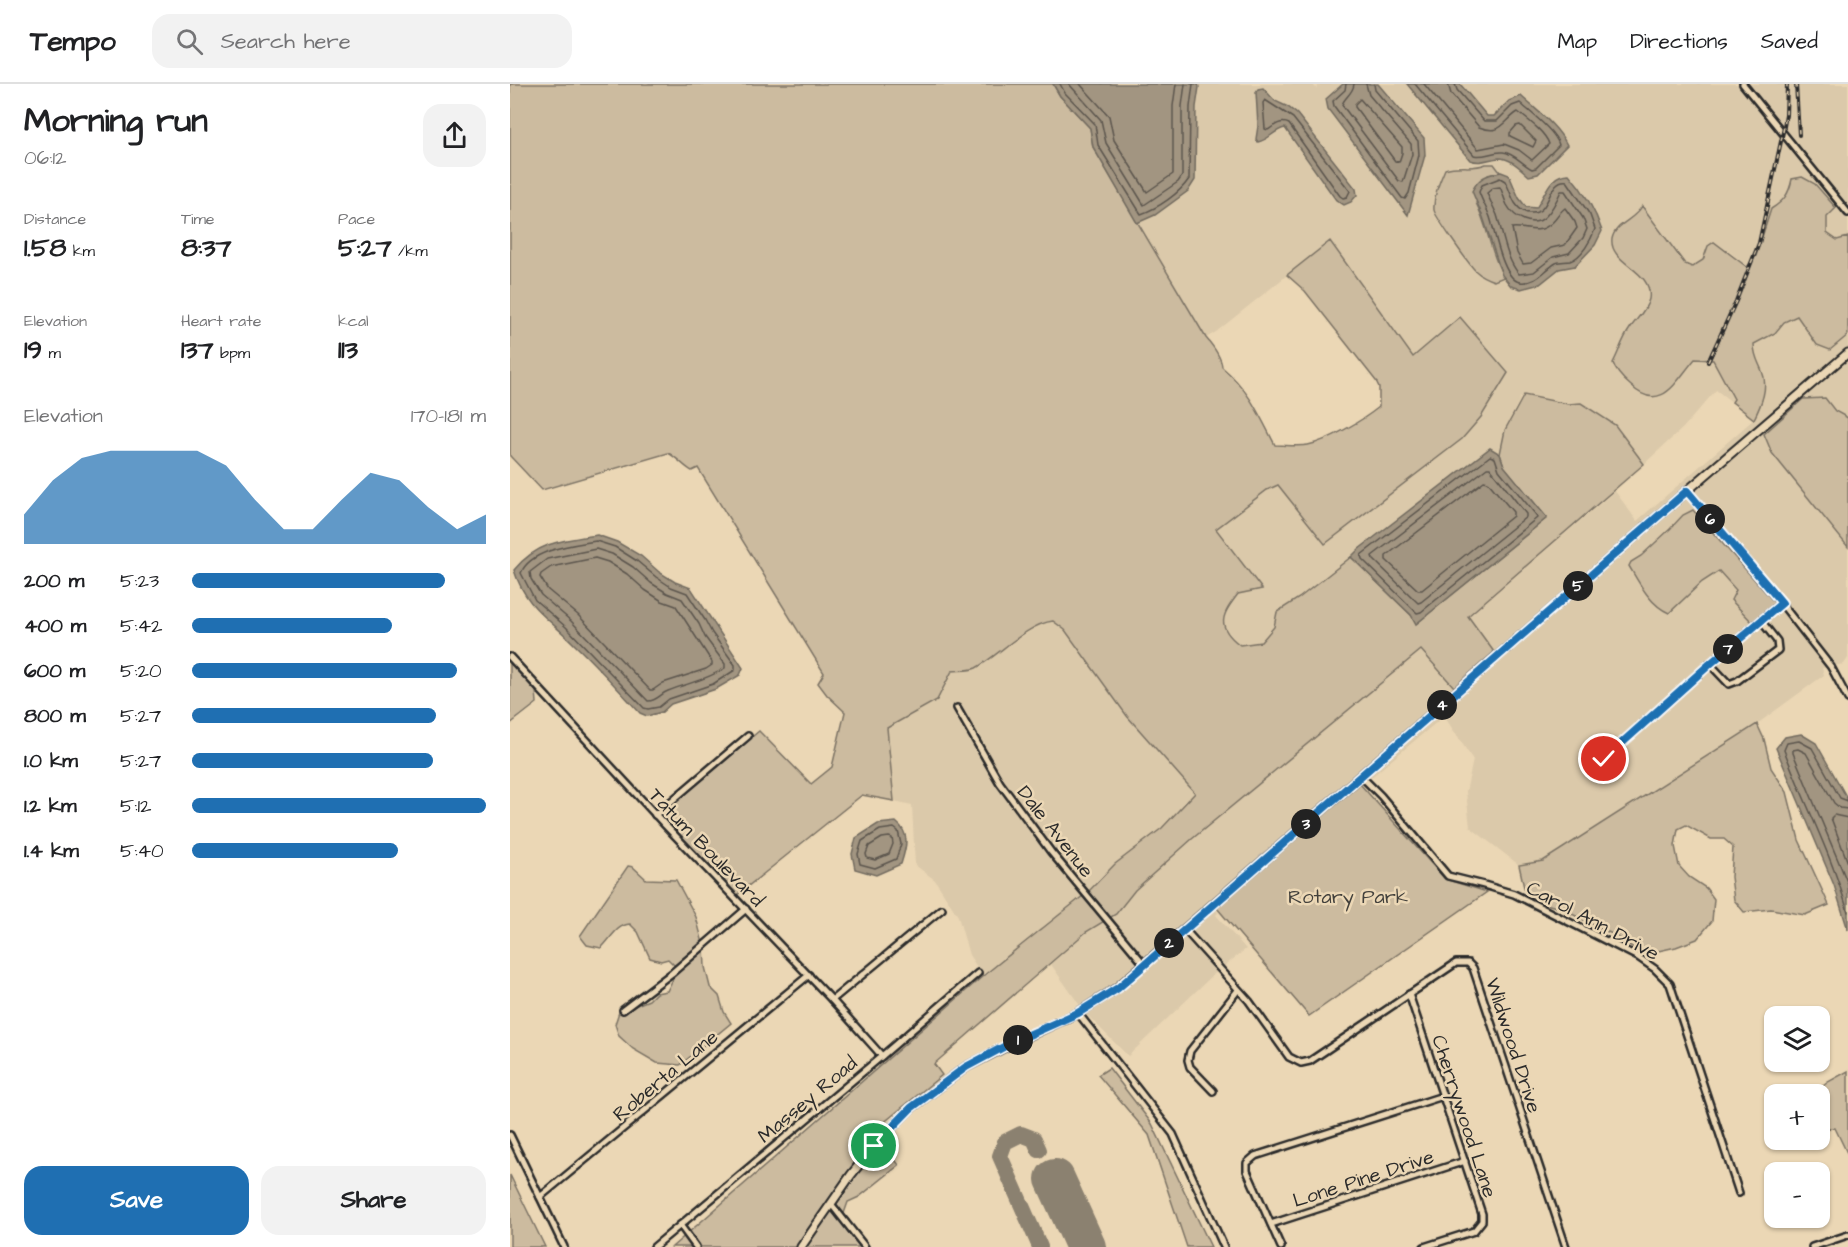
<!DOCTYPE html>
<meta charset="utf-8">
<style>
:root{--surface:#fff;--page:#f2f2f2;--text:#202124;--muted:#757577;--line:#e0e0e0;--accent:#1f6fb2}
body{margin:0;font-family:"Architects Daughter",sans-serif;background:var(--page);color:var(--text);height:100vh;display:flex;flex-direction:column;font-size:22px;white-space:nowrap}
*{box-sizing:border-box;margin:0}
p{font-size:20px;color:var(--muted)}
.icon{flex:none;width:33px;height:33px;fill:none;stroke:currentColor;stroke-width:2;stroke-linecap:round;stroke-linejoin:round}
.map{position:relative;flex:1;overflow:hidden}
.drawer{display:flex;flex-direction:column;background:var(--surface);width:510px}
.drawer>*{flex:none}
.tools{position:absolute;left:1254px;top:922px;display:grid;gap:12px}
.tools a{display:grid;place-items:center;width:66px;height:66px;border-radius:12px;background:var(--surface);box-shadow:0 2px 4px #0004;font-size:30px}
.pin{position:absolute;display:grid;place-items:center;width:51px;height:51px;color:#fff;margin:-26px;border:3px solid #fff;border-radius:50%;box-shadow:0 2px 6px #0007}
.km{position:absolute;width:30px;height:30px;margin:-15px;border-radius:50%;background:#222;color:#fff;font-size:16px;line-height:30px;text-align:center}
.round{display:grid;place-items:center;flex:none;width:63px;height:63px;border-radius:18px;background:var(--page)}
.head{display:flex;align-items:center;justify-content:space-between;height:102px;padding:0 24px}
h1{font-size:33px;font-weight:800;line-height:45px}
.figures{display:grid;grid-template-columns:repeat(3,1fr);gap:9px;height:102px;padding:6px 24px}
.figures div{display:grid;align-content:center}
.figures b{font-size:26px;font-weight:800}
.figures small{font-size:16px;font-weight:400}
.figures p{font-size:16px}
.chart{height:168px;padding:12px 24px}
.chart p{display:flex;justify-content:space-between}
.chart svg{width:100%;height:108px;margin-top:6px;fill:var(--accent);opacity:.7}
.primary-button{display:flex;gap:12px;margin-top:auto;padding:12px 24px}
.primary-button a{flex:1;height:69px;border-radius:18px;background:var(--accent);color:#fff;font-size:24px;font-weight:800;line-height:69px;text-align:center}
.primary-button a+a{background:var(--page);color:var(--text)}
ul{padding:0 24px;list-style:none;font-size:20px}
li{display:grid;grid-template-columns:96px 72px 1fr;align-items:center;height:45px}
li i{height:15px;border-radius:8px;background:var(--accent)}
header{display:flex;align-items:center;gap:36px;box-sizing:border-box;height:84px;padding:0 30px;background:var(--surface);border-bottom:2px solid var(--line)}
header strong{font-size:28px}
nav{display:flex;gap:33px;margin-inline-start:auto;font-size:21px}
.search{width:420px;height:54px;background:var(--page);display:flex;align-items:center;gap:15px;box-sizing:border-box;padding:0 21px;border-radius:18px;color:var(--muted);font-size:22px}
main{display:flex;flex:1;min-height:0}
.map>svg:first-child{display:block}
.built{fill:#dbc9aa;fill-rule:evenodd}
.green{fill:#ccbb9f;stroke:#7c7365;stroke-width:1.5}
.water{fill:#a29581;stroke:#726b5f;stroke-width:1.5}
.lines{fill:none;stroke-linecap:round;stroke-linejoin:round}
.shore{stroke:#5b554d;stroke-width:1.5}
.taxiway{stroke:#8b8170;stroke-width:16}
.runway{stroke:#8b8170;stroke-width:40}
.minor-casing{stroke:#2b2b2b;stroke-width:10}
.tertiary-casing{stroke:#2b2b2b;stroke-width:11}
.minor{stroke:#ebd7b5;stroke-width:5}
.tertiary{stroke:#ebd7b5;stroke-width:7}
.rail-casing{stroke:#2b2b2b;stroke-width:4}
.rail{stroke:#ebd7b5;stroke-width:1.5;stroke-dasharray:4.5;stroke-linecap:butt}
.route-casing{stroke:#fff;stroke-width:12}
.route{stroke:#1f6fb2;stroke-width:8}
.labels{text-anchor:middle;stroke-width:5;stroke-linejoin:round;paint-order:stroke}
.street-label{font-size:20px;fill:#2b2b2b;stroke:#ebd7b5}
.park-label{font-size:20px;fill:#43413c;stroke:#ebd7b5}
</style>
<header>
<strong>Tempo</strong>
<div class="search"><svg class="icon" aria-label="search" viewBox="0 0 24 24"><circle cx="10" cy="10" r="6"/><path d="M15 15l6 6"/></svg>Search here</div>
<nav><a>Map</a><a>Directions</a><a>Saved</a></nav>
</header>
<main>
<section class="drawer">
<div class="head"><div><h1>Morning run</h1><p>06:12</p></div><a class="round"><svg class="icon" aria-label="share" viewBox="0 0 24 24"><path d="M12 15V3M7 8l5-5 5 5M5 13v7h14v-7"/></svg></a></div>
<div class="figures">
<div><p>Distance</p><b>1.58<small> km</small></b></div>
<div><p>Time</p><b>8:37</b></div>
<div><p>Pace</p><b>5:27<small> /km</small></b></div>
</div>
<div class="figures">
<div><p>Elevation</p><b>19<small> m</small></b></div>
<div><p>Heart rate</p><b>137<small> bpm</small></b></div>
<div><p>kcal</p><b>113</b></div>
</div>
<div class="chart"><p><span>Elevation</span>170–181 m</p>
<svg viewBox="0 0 160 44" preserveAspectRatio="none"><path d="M0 44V32L10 18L20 9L30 6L40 6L50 6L60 6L70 12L80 26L90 38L100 38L110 26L120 15L130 18L140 29L150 38L160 32V44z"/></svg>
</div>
<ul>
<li><b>200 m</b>5:23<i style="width:86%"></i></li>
<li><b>400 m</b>5:42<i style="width:68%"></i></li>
<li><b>600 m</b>5:20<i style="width:90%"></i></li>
<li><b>800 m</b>5:27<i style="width:83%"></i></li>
<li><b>1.0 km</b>5:27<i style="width:82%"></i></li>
<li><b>1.2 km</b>5:12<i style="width:100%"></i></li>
<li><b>1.4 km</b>5:40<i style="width:70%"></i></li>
</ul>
<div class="primary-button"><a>Save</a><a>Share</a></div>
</section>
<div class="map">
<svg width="1338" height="1163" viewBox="0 0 1338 1163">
<rect width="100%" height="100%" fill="#ebd7b5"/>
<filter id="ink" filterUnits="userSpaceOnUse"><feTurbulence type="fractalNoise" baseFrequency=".0167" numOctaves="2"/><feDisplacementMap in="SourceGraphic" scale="12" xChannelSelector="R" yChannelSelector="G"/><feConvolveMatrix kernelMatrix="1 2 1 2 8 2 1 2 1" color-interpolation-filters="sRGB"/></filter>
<g filter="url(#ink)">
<g class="built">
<path d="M688 0H802L806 4 811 0H833L822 10 897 130 905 110 914 54 868 0H897L960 76 992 74 1002 78 1019 92 999 17 984 32H977L950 0H1229L1271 50 1300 89 1304 84 1276 46 1237 0H1338V153L1327 156 1317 149V133L1326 124 1305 100 1279 109 1270 120 1261 125 1246 172 1236 183 1220 168 1198 162 1193 176 1182 183 1175 180 1142 134 1129 128 1118 136 1123 185 1133 194 1139 204V218L1103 279 1164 302 1185 274 1203 276 1220 306 1224 315 1222 318 1206 306 1173 344 1134 380 1105 341 1071 319 1058 320 1011 313 995 346 990 370 979 365 849 465 839 475 789 514 767 528 764 543 751 558 730 561 717 547 712 536 714 530 728 510 752 505 706 446 757 406 768 401 815 460 989 300 998 289 903 273 820 157 706 248 696 254 627 139 645 131 686 23 689 3ZM761 10 765 17 778 23 787 30 846 105 847 111 830 120 826 116 774 44 768 45 753 57 749 58 747 55 748 42ZM984 80 990 88 1005 101 1009 115 1016 123 1025 124 1043 94 1065 98 1086 128 1092 147 1065 182 1049 185 1030 200 1012 205 1001 202 994 193 984 197 932 143 926 133 947 81 969 83Z"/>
<polygon points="1287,232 1307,261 1320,266 1338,251 1338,265 1175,404 606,901 571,923 540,879 576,848 606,830 625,806 682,755 911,566 944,603 984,568 958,533 1105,407 1127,437 1244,335 1254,314 1254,290 1244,273 1244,260 1265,249 1274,238"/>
<path d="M1338 274V334L1293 315 1255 350 1262 369 1338 463V574L1334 580 1312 584 1314 591 1247 640 1033 777 1009 781 960 743 956 708 963 676 934 632 853 700 849 697ZM1173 431 1266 520 1226 506 1209 487 1192 498 1159 528 1121 478 1131 472Z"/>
<polygon points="543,536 555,546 617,632 685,709 652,744 605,780 579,807 473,892 459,871 448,832 425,796 405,781 402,721 384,717 377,644 427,616 442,587 464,585 520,547 537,537"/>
<polygon points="705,824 708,829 706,831 736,865 703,891 618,972 575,929 610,906"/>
</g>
<g class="green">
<path d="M0 0H543L550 12 580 44 583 63 696 254C703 262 711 272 712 283 739 306 749 330 765 361 775 361 788 363 798 361 818 357 853 336 869 323V303L866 297 795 207 777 191 820 157 903 273 950 233 998 289 971 333 952 355 815 460 768 401 757 406 706 445 752 505 728 510C712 531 705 542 730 561L751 558 764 543 767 528 789 514 841 473 901 531 907 539 1037 434 994 382 990 370 995 346 1014 311 1058 320 1071 319 1105 341 1134 380 958 532 984 568 944 603 911 566 682 755 625 806 606 830 576 848 424 980 432 991 361 1049 367 1054 339 1088 287 1163H162L473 892 579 807 605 780 652 744 685 709 617 632 555 546 543 537C517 540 489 571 466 584 459 587 449 586 442 587L427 616 377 644 384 717 352 711 227 811 150 731 249 647 301 700 322 683 335 628 317 611 308 599 314 589 188 384 182 387C173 382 168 374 158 369L32 406 0 372Z"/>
<path d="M976 80H984L990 88 978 91 966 119C978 142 981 173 994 193L984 197C978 195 971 192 967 188 961 184 925 132 924 126 923 112 930 97 935 85 950 80 962 86 976 80Z"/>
<path d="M1292 93 1305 100 1326 124 1317 133V149L1327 156 1338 153V251L1320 266 1307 261 1287 232 1274 238 1265 249 1244 260C1244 272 1248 277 1252 287 1259 303 1251 321 1244 335L1222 318 1224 315 1203 276 1185 275C1166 297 1151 331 1120 301 1113 295 1106 288 1103 279 1109 268 1112 256 1119 246 1125 236 1137 226 1139 215 1144 186 1099 180 1102 155 1105 139 1125 136 1132 122L1175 180 1182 183 1193 176 1198 162 1204 158 1237 183 1246 172 1261 125C1274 117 1279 110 1282 95Z"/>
<polygon points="1315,314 1325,327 1338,334 1338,463 1262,369 1254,350 1293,315"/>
<path d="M1183 426 1266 520 1242 538 1221 516 1226 506 1209 487 1192 498 1159 529C1140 521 1129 499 1119 482L1121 478 1131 472 1160 445 1173 431Z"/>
<polygon points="0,573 26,607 27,619 0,640"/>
<polygon points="1247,640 1254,655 1261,684 1277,708 1289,756 1319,821 1295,831 1261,825 1234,828 1224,816 1221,793 1223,763 1214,755 1201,755 1176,741 1168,745 1165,762 1169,782 1179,793 1196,804 1204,815 1202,837 1187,855 1166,863 1144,868 1125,865 1106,852 1050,824 1025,817 1015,808 1009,781 1033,777"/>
<polygon points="850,700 935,795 977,808 799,932 707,824"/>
<path d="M118 782 123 783 136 795 166 796 186 833 194 863 195 883 200 903 209 912 214 928 221 939 170 981 147 979 123 965 109 952 105 940 109 928 139 916 146 909 157 907 163 895 166 883 158 875 151 877 140 874 128 848 120 840C106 841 101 855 91 864L77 861 70 852Z"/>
<polygon points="599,984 642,1040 701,1163 677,1163 639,1051 588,991"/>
<polygon points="1338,987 1338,1071 1325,1044 1310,1045 1310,1011 1302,1011 1318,998"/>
<polygon points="372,1058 389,1081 349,1113 338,1118 331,1138 352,1163 295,1163 344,1093"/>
<polygon points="0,1091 35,1163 0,1163"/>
</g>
<g class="water">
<polygon points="543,0 688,0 689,3 686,23 685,96 678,107 645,131 627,139 583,63 580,44 550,12"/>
<polygon points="833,0 868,0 914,54 915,71 898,131 818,25 816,15"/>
<path d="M897 0H950L977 32H984L999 17 1011 12C1027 27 1047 41 1057 61L1028 90 1019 92C1011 85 1001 74 989 74 978 75 971 80 960 76Z"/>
<path d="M753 4 765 17 778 23 787 30 846 105 847 111 841 118 834 121 826 116 775 44C764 46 759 56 748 58L746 55 748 42 746 8 748 5Z"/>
<path d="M991 88 999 91 1009 114 1016 123 1026 124C1036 110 1039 90 1059 90 1074 107 1085 125 1092 147L1085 161 1065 182 1049 185 1030 200 1011 205 1001 202 992 191 973 133 962 107C969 93 976 91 991 88Z"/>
<polygon points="980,364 990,370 994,382 1037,434 906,540 901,531 841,473 839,475 849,465"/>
<path d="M87 451 107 458 131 472 149 488 165 498 181 504 233 584 230 591 206 605 161 620 152 628 137 632 130 629C109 606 88 583 65 561 39 534 16 524 4 486 27 458 53 456 87 451Z"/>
<polygon points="1291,650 1306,659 1338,716 1338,846 1324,801 1266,664 1275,653"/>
<path d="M386 738C401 750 396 764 391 780L366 791 345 785 342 770 346 754 368 740Z"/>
</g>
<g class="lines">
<g class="shore">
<path d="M550 0 555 9 585 40 588 61 631 130C648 124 669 110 679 95L680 23 683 0"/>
<polyline points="559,0 591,36 596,59 634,121 668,98 672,92 672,22 675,0"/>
<polyline points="570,0 599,32 604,56 637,108 663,90 663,22 666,0"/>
<polyline points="836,0 835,6 823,17 824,22 892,114 895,115 899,109 909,71 908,57 865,6 864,0"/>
<path d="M844 0C843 10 834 13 832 21L889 97 893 98 902 70 901 60 859 11 856 0"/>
<path d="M905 0 964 71C974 74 982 67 993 68 1004 69 1012 80 1022 85L1026 84 1049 61C1046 48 1021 29 1010 19L1002 22 987 37H974L947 6 945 0"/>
<path d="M914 0 968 65 994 60 1009 66 1022 76 1039 60C1035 48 1018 36 1008 28 993 37 992 52 969 43L941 10 938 0"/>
<polygon points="850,15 892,63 892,69 889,78 885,77 845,23 845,20"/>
<path d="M755 16 783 34 840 107 837 113 833 114 830 112 779 40C771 36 765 41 758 46L755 45 753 19Z"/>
<polygon points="1010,41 1026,57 1023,63 1000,52 1000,49 1006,42"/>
<path d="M990 94 995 97C999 104 1001 112 1005 119 1009 125 1013 129 1020 129 1042 131 1037 94 1057 97L1080 131 1085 145C1081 156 1072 173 1060 177 1056 178 1050 177 1046 179 1034 186 1027 200 1010 198 993 196 985 148 980 133 977 125 972 117 969 108L972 101Z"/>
<path d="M990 103C993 109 994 115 997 121 1004 134 1024 145 1036 132 1043 125 1047 116 1051 107H1055L1073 134 1077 145 1073 154 1059 169 1043 173 1024 188 1009 190C996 175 993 150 987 131 984 124 980 117 977 109L983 104Z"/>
<path d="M1055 124 1065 138 1067 144 1055 161 1041 164 1021 179 1013 180 1007 169 1002 144C1014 142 1027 151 1039 141 1046 137 1049 128 1055 124Z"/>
<polygon points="980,372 985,374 989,386 1026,431 1027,434 911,528 907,529 852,475 851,471"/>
<polygon points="977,384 980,384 1016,430 1016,433 911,518 908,519 863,475 862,472"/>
<polygon points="974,397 978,398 1003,428 1003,432 912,506 908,506 876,476 876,472"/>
<path d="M86 457 105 463 127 477 146 493 161 503 177 509 195 536 202 549 225 581V586L203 600 159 615 149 623 138 625 134 624 56 543 25 516 11 489C21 465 63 461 86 457Z"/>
<path d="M86 465 102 470 123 483 141 499 157 509 172 515 189 540 195 553 215 580V584C197 596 178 599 158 607 150 610 147 617 138 617L61 537 31 511 21 495 20 488 37 475Z"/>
<polygon points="85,474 98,478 117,490 135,506 152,517 166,522 202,578 202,581 196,585 153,599 143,606 140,606 68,531 38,506 30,493 31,490 41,483"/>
<path d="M1338 717 1330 714 1302 664 1289 657 1277 659 1274 666C1295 720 1322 772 1338 828"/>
<polyline points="1338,725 1330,724 1324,719 1296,669 1288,665 1283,666 1283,669 1338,800"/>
<polyline points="1338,734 1324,731 1321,734 1338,779"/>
<polygon points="384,744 388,747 391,760 386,775 365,784 350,780 348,770 352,757 370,746"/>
<polygon points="379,753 382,754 383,760 379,770 365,776 357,774 356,770 359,762 372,754"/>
</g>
<polyline class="taxiway" points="529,1066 524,1055 511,1050 495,1058 490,1072 530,1163"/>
<polyline class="runway" points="545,1095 576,1163"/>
<g class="minor-casing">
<g id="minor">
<polyline points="1233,0 1338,129"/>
<polyline points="1177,407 1271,519 1321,583 1338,615"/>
<polyline points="0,573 155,741 322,916 372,972"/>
<polyline points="1200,580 1219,600 1227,597 1268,566 1267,557 1252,538"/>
<polyline points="447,624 490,699 541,768 634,880"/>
<polyline points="1094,675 1200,580 1271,519"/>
<polyline points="851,692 871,712 938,792 974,801 1004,810 1128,873 1145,885 1160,900 1229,1109"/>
<polyline points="145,731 238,652"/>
<polyline points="675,846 739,917 779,973 791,979 800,977 946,879 958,879 963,884 1056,1163"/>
<polyline points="899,910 972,1130 972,1137 964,1147 914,1163"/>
<polyline points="322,916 432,825"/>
<polyline points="113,926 162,889 236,825"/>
<polyline points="568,929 663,1050 714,1163"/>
<polyline points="703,1007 680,983 678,976 680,967 728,906"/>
<polyline points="0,1051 54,1163"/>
<polyline points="30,1113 299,891"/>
<polyline points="322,1121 355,1163"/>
<polyline points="761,1140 955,1077"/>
<polyline points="170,1141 186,1163"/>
<polyline points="144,1163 372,972 468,889"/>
<polyline points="771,1163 737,1087 737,1079 745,1072 933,1012"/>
<polyline points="1302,1163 1338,1151"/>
</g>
</g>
<g class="tertiary-casing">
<polyline id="tertiary" points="291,1163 341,1091 364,1062 401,1024 456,983 503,959 568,929 607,904 1177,407 1338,269"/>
</g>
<use href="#minor" class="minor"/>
<use href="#tertiary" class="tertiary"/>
<g class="rail-casing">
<g id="rail">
<polyline points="1286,0 1289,51"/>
<polyline points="1198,278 1226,217 1249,159 1273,48 1276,31 1277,0"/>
</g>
</g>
<use href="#rail" class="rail"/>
</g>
</g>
<g class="lines" filter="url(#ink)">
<g class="route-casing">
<polyline id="route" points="364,1062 401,1024 456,983 503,958 568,929 608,904 1177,407 1272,519 1200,580 1094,675"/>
</g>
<use href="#route" class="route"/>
</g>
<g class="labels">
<g class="street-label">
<text transform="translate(546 747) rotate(52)" y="7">Dale Avenue</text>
<text transform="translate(197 763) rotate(46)" y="7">Tatum Boulevard</text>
<text transform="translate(1083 836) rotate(28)" y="7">Carol Ann Drive</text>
<text transform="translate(1004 961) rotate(72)" y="7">Wildwood Drive</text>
<text transform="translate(155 991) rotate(-40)" y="7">Roberta Lane</text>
<text transform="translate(297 1015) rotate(-40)" y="7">Massey Road</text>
<text transform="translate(955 1032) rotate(72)" y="7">Cherrywood Lane</text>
<text transform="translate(853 1094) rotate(-18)" y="7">Lone Pine Drive</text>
</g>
<g class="park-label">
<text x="838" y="819">Rotary Park</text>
</g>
</g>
</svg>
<div class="tools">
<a><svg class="icon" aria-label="layers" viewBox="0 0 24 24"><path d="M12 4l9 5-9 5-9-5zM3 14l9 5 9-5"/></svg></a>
<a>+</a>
<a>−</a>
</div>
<div class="pin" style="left:364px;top:1062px;background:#1e9e55"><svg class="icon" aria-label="arrive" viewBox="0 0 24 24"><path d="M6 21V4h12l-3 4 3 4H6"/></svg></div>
<div class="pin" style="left:1094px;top:675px;background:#d93025"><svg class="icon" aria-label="check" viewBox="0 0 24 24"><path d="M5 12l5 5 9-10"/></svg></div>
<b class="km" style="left:508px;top:956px">1</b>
<b class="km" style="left:659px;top:859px">2</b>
<b class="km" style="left:796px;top:740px">3</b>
<b class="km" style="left:932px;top:621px">4</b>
<b class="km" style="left:1068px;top:502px">5</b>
<b class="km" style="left:1200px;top:435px">6</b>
<b class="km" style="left:1218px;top:565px">7</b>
</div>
</main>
